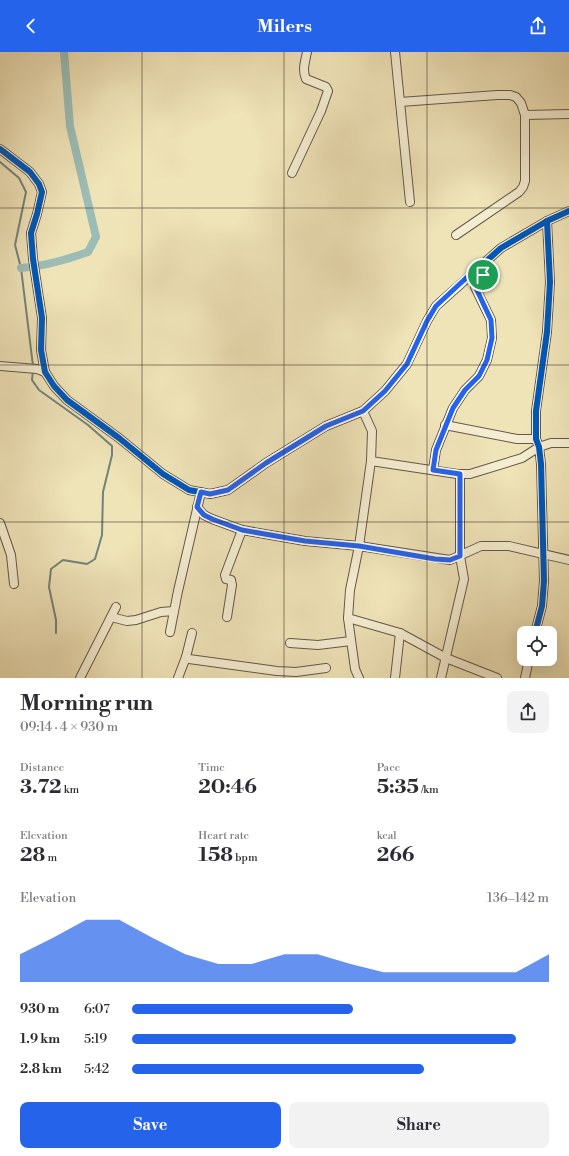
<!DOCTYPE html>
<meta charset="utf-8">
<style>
:root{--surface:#fff;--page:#f2f2f3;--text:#2b2b33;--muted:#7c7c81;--accent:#2563eb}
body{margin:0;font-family:"Libre Bodoni",serif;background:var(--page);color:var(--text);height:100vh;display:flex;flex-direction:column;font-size:15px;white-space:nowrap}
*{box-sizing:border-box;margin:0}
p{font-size:13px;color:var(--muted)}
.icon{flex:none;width:22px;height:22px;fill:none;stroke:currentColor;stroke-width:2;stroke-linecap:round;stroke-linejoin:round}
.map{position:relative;height:626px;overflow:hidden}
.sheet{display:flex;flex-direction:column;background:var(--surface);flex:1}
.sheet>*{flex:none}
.buttons{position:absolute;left:517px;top:574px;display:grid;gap:8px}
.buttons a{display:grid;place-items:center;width:40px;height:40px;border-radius:8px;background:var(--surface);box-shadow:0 4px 16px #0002;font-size:20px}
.pin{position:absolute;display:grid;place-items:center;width:34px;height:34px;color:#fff;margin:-17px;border:2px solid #fff;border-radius:50%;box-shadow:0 1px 4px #0007}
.round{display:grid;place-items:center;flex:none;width:42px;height:42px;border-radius:8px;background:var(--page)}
.head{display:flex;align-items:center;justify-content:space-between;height:68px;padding:0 20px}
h1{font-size:22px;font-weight:800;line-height:30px}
.stats{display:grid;grid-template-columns:repeat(3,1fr);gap:6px;height:68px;padding:4px 20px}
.stats div{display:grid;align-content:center}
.stats b{font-size:20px;font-weight:800}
.stats small{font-size:11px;font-weight:400}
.stats p{font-size:11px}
.chart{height:112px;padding:8px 20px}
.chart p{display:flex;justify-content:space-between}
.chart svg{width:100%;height:72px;margin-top:4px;fill:var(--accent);opacity:.7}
.action{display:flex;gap:8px;margin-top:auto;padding:8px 20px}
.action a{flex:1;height:46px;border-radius:8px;background:var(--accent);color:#fff;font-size:16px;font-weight:800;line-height:46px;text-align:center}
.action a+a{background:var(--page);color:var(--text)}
ul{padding:0 20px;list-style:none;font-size:13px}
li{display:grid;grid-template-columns:64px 48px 1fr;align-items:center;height:30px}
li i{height:10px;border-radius:5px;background:var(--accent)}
header{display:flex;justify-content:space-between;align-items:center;height:52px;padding:0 20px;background:var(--accent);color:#fff;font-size:18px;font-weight:800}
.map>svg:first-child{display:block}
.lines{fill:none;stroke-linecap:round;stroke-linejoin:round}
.stream{stroke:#73827b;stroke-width:2}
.canal{stroke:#9cbdb6;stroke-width:8}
.street-casing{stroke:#645848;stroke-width:10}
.street{stroke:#f5edd1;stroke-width:8}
.cycleway-casing{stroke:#f5edd1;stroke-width:8}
.cycleway{stroke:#0057b8;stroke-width:6}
.route-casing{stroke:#fff;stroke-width:8}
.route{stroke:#2563eb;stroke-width:5}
.grid{fill:none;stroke:#362a23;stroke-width:1;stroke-opacity:0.55}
</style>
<header><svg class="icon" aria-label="back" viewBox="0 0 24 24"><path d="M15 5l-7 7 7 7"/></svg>Milers<svg class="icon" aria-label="share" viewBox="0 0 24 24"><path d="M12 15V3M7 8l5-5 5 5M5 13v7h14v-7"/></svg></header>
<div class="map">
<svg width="569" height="626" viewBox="0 0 569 626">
<rect width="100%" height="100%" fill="#efe3b8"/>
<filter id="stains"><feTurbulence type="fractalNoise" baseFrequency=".005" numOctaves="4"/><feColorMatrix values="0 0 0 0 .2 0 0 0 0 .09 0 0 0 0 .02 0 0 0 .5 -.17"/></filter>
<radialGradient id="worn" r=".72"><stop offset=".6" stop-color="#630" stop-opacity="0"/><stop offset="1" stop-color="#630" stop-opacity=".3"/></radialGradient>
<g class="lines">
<g class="stream">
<polyline points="0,110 19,126 26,140 15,193 21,216 33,314"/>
<polyline points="33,318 32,328 39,338 88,373 112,394 112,403 103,440 102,483 95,507 87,512 63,508 51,517 49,535 56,568 56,581"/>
</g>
<path class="canal" d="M21 216C45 214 66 208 88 200L96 185 70 74 64 0"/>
<g class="street-casing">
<g id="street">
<polyline points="395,0 410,150"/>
<polyline points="400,50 497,43 510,43 516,45 521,51 525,63 525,129 523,135 519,140 456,183"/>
<polyline points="525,63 569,62"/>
<polyline points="0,97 30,120 39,132 42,140 37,162 31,181 33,207 42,266 41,298 45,320 54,334 67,348 119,386 163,422 189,438 210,442 228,438 266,411 326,374 363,359 385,339 407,312 427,269 436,254 501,196 547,169 569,159"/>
<path d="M292 121 321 59 328 39 326 35 306 27C302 18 305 10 307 0"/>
<polyline points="0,314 37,317 45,320"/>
<polyline points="445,373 517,387 536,387"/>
<polyline points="371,409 457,422 470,422 522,406 539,395 551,391 569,391"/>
<polyline points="433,418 436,398 453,356 465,338 479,324 487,308 492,286 491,268 475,235 475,230 483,223 479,214"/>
<polyline points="197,455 204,463 212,467 242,478 305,489 359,494 450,508 481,494 509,494 569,508"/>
<polyline points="0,471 11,503 14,532"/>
<polyline points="111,565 127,569 136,568 161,560 174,559"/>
<polyline points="227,565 232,533 231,528 226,527 225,523 242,478"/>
<polyline points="348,566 400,581 446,606 497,626"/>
<polyline points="170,580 178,539 201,440"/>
<polyline points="535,581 542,554 544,529 541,412 539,395 536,387 536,359 547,280 550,230 547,169"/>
<polyline points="290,591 318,593 351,589"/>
<polyline points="186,605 189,607 277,619 296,620 326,616"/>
<polyline points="80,626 116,555"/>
<polyline points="178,626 186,605 192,581"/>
<polyline points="359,626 355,617 348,566 350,538 359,494 371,409 372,379 363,359"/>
<polyline points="395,626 400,581"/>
<polyline points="441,626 464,527 460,504 460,422"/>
<polyline points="525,626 529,607"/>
</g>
</g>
<use href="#street" class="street"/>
<g class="cycleway-casing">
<g id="cycleway">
<polyline points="0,97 30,120 39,132 42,140 37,162 31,181 33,207 42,266 41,298 45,320 54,334 67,348 119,386 163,422 189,438 210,442 228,438 266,411 326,374 363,359 385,339 407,312 427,269 436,254 501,196 547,169 569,159"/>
<polyline points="535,581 542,554 544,529 541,412 539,395 536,387 536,359 547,280 550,230 547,169"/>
</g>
</g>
<use href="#cycleway" class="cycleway"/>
</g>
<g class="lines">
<g class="route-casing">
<polygon id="route" points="479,214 483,223 476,230 475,234 491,268 492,286 487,308 479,324 465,338 453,356 436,398 433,418 460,422 460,504 450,508 435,507 359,494 305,489 242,478 212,467 204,463 197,455 201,440 210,442 228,438 266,411 326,374 363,359 385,339 407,312 427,269 436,254"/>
</g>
<use href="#route" class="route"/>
</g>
<path class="grid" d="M142 0V626M284 0V626M427 0V626M0 156H569M0 313H569M0 470H569"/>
<rect width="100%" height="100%" filter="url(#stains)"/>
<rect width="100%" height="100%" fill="url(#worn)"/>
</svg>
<div class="buttons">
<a><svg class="icon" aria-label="locate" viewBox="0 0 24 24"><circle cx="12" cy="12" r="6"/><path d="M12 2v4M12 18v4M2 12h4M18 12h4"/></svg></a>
</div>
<div class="pin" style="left:483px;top:223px;background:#1e9e55"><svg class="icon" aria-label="arrive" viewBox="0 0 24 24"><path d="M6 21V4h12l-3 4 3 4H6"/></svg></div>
</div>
<section class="sheet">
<div class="head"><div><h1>Morning run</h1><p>09:14 · 4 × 930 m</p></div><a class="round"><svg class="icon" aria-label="share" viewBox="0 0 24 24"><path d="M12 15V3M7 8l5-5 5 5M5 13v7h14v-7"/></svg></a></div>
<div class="stats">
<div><p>Distance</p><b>3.72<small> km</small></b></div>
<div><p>Time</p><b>20:46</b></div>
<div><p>Pace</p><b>5:35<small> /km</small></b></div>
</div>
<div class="stats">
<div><p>Elevation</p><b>28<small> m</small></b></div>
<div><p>Heart rate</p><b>158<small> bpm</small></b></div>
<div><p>kcal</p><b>266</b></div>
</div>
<div class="chart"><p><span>Elevation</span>136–142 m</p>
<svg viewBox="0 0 160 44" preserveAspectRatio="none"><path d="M0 44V27L10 17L20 6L30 6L40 17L50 27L60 33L70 33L80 27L90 27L100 33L110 38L120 38L130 38L140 38L150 38L160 27V44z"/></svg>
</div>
<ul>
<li><b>930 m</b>6:07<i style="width:53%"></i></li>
<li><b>1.9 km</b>5:19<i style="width:92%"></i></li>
<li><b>2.8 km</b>5:42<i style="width:70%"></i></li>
</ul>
<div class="action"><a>Save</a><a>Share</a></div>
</section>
